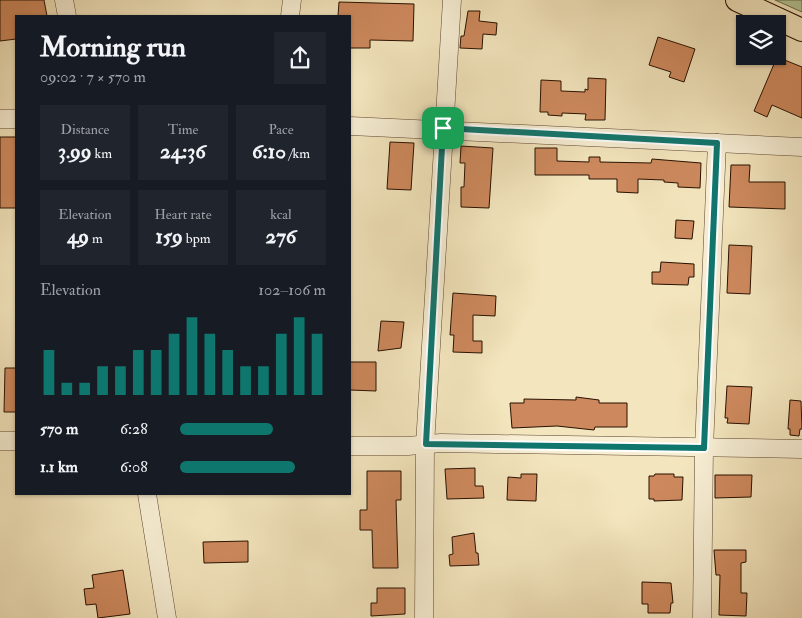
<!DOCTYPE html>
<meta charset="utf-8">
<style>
:root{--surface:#171b24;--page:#20242c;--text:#f1f3f6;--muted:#9ea1a6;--accent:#0f766e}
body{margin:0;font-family:"IM FELL Double Pica",serif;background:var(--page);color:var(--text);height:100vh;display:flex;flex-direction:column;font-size:19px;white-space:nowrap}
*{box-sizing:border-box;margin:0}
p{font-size:16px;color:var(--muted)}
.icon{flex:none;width:28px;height:28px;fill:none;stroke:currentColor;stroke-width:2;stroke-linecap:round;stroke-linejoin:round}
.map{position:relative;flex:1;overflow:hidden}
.side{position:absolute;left:15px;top:15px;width:336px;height:480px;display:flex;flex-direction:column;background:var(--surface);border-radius:0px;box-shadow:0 1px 4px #0004}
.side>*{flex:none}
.fabs{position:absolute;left:736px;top:15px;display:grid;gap:10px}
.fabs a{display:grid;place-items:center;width:50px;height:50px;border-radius:0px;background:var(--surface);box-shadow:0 1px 4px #0004;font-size:25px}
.pin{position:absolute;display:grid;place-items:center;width:42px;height:42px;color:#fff;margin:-21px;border-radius:10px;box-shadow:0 2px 8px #0006}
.round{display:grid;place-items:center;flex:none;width:52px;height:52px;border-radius:0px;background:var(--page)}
.head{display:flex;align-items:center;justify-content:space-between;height:85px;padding:0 25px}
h1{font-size:28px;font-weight:800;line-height:38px}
.stats{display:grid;grid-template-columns:repeat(3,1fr);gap:8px;height:85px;padding:5px 25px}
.stats div{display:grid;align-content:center;border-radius:0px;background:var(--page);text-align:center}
.stats b{font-size:21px;font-weight:800}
.stats small{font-size:14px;font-weight:400}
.stats p{font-size:14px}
.chart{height:140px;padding:10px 25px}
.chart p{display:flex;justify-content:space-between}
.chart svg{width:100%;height:90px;margin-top:5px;stroke:var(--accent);stroke-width:6}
ul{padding:0 25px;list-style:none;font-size:16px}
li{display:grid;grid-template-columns:80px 60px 1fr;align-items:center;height:38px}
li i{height:12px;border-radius:6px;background:var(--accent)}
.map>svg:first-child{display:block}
.green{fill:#b4c696;stroke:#6e6b4b}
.building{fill:#cd895d;stroke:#281000}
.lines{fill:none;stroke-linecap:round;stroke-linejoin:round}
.minor-casing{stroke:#5b452f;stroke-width:19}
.major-casing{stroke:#281000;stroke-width:24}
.minor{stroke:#f7eed4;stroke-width:18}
.major{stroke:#f3e5bd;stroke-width:22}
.route-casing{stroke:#fff;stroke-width:10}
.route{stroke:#0f766e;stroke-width:6}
</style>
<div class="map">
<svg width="802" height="618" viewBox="0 0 802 618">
<rect width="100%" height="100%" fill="#f3e5bd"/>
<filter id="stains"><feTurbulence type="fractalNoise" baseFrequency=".004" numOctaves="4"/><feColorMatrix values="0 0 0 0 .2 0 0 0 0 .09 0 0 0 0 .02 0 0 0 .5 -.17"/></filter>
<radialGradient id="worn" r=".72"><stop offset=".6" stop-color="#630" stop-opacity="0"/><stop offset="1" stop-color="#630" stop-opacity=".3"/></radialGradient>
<polygon class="green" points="775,0 802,0 802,12"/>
<g class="building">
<polygon points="0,0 44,0 47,16 16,16 16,39 0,41"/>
<polygon points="339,2 414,4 413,41 370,40 370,48 350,48 350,16 338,16"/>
<polygon points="468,11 480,11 479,21 497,23 496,35 483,34 482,49 460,48 461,36 464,36"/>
<polygon points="658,37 695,49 684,82 669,77 671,72 649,65"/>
<polygon points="777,57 802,67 802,118 772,105 767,117 754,111"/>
<polygon points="588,78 606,79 605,120 585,120 586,114 562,113 562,116 548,115 548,112 540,112 541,80 561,81 561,91 585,92 585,89 588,90"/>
<rect x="0" y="137" width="16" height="71"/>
<polygon points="390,142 414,143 411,190 387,189"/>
<polygon points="461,146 493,148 489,208 461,207 461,187 464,187 465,163 460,163"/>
<polygon points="535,148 557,148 557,161 589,162 589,157 600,157 600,162 651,163 652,159 701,163 700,188 678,187 678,183 664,182 664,180 638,179 638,193 617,192 617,179 589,179 589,175 535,175"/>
<polygon points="731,165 750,165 749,182 785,182 785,209 729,207"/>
<polygon points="676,220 694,221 692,239 675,238"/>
<polygon points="729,245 752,246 750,294 727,293"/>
<polygon points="661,262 694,264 694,277 689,277 688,285 652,284 652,272 660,272"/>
<polygon points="453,293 496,296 495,316 473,315 473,341 482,341 482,353 453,352 454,335 450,335"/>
<polygon points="381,321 404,322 401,348 378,351"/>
<polygon points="350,362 376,362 376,391 350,390"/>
<polygon points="5,368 16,368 16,412 4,412"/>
<polygon points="727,386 752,387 749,424 727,423 728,418 725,418"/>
<polygon points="576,397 599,400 599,403 627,403 627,427 595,427 594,430 557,426 512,428 510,403 524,403 524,399 576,400"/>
<polygon points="790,400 801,401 802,429 800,429 799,436 790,435 790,429 788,429"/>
<polygon points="475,468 475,486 483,486 484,498 447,499 445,469"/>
<polygon points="367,471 401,471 401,500 396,500 398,568 373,568 372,530 360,530 360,510 367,510"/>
<polygon points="521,474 537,474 536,501 507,500 508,477 521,478"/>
<polygon points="655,474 674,474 674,477 683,477 682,500 654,501 654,499 649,499 649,476 654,476"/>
<polygon points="715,475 752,475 751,497 715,498"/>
<polygon points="474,533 476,553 478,553 479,565 450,566 449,555 453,554 452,537"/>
<polygon points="248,541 248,562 204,563 203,542"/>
<polygon points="714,550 746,550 746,562 741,563 741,593 747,593 746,616 719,615 720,575 716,575"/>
<polygon points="123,570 130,614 98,618 96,604 86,605 84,589 94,588 92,575"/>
<polygon points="642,582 671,583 673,603 671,603 670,613 648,613 648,604 642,604"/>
<polygon points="377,588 405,588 405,614 371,616 371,603 377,603"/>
</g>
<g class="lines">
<g class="minor-casing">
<g id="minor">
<polyline points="64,0 67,16"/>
<polyline points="290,16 292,0"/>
<polyline points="0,119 16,119"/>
<polyline points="350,126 802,147"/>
<polyline points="0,441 16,441"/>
<polyline points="350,446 408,446 441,443 802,449"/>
<polyline points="147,494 167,618"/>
<polyline points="424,618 425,445 452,0"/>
<polyline points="702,618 704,448 717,143"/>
</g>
</g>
<g class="major-casing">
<polyline id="major" points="737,0 802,30"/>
</g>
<use href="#minor" class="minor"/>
<use href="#major" class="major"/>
</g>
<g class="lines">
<g class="route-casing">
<polygon id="route" points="443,128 717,143 704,448 426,444"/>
</g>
<use href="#route" class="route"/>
</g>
<rect width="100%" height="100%" filter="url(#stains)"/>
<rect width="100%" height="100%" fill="url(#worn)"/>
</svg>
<div class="fabs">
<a><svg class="icon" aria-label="layers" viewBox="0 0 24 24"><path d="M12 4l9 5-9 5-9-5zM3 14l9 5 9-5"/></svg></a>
</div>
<div class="pin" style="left:443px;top:128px;background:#1e9e55"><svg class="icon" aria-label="arrive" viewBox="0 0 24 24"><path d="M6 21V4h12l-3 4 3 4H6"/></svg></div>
<section class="side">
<div class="head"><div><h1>Morning run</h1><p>09:02 · 7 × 570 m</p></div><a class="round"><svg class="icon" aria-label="share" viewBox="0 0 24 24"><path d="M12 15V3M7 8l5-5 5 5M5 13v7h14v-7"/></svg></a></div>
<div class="stats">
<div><p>Distance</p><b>3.99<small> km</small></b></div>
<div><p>Time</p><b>24:36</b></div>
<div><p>Pace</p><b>6:10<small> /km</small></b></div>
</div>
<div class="stats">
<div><p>Elevation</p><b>49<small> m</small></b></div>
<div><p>Heart rate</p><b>159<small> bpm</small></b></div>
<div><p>kcal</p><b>276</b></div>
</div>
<div class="chart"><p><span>Elevation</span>102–106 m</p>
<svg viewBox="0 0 160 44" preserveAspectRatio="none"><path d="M5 44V22M15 44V38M25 44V38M35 44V30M45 44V30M55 44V22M65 44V22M75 44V14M85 44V6M95 44V14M105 44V22M115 44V30M125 44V30M135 44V14M145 44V6M155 44V14"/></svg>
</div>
<ul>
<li><b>570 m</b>6:28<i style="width:64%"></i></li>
<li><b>1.1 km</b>6:08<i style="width:79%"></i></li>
</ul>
</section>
</div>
